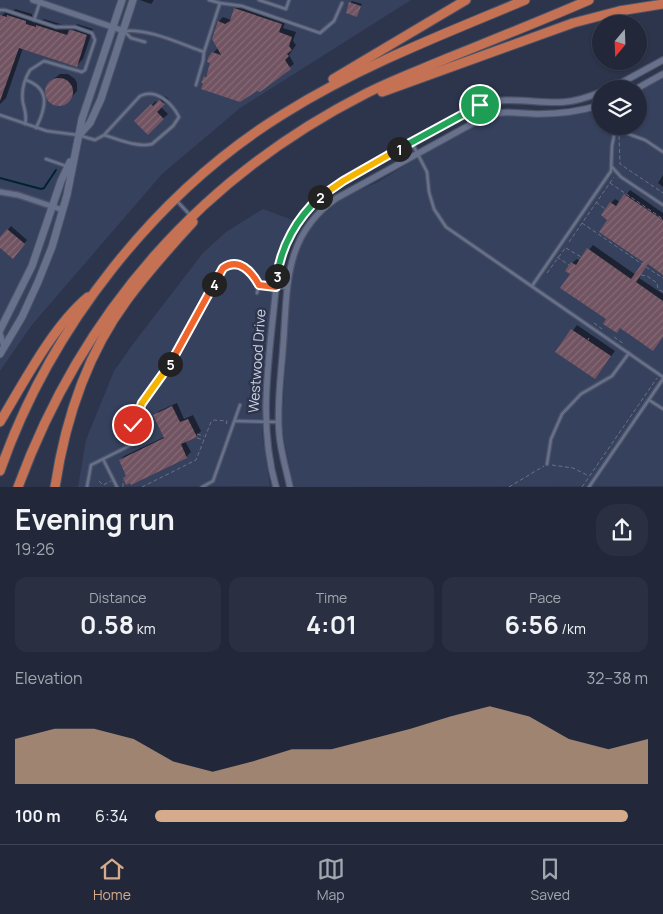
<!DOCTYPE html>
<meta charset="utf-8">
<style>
:root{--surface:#22283a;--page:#2a3042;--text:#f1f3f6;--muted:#a2a6af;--line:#3f4454;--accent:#d6ab8b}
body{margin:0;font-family:Manrope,sans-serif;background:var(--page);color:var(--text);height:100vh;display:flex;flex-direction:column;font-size:19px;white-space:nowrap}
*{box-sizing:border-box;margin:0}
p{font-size:16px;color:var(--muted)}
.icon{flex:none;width:28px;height:28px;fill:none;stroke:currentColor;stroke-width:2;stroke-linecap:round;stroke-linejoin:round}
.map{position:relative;height:487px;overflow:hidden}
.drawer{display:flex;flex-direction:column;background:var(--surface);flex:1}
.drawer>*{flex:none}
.needle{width:32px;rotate:199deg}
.fabs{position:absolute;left:592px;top:15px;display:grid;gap:10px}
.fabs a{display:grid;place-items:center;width:55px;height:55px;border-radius:50%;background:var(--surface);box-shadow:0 1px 4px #0004,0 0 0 1px var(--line);font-size:25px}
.pin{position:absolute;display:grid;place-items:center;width:42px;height:42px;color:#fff;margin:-21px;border:2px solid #fff;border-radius:50%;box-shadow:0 1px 5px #0007}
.km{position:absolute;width:25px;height:25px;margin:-12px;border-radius:50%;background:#222;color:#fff;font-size:14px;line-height:25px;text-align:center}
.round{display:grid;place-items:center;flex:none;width:52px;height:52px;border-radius:20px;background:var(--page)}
.headline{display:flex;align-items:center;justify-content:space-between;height:85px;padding:0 15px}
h1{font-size:28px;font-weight:700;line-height:38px}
.figures{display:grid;grid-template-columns:repeat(3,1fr);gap:8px;height:85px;padding:5px 15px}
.figures div{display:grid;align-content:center;border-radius:12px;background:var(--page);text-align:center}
.figures b{font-size:25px;font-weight:700}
.figures small{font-size:14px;font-weight:400}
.figures p{font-size:14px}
.chart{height:140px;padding:10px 15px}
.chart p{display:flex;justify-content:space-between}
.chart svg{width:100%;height:90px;margin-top:5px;fill:var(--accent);opacity:.7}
ul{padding:0 15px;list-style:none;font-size:16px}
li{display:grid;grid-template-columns:80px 60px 1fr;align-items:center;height:38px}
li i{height:12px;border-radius:6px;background:var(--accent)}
.tab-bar{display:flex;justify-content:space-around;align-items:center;height:70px;border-top:1px solid var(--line);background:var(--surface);font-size:14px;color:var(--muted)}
.tab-bar a{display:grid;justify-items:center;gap:2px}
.tab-bar .on{color:var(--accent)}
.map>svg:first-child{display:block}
.built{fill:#36415d}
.shadow{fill:#0007}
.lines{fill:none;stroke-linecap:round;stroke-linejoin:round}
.stream{stroke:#01232f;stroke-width:2}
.building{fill:url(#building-hatch)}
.service-casing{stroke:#4c5366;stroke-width:5}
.minor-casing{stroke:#4c5366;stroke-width:8}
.tertiary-casing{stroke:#4c5366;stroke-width:8}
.secondary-casing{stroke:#4c5366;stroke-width:9}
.motorway-casing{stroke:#4c5366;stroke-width:11}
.path{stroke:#6a7186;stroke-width:1;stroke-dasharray:4 2.5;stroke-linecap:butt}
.service{stroke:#67718c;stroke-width:2.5}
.minor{stroke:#67718c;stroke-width:5}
.tertiary{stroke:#67718c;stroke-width:5.5}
.secondary{stroke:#67718c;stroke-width:7}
.motorway{stroke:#c57154;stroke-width:9}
.split-1-casing{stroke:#fff;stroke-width:10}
.split-2-casing{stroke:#fff;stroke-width:10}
.split-3-casing{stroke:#fff;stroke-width:10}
.split-4-casing{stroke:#fff;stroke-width:10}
.split-5-casing{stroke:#fff;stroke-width:10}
.split-6-casing{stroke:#fff;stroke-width:10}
.split-1{stroke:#22a559;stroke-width:6}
.split-2{stroke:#f5b400;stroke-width:6}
.split-3{stroke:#22a559;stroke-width:6}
.split-4{stroke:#f0652b;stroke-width:6}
.split-5{stroke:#f0652b;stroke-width:6}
.split-6{stroke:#f5b400;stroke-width:6}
.labels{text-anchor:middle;stroke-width:5;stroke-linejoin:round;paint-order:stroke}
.street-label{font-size:14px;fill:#cbd1e0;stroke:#2d354d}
</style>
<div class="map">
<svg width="663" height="487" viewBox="0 0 663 487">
<defs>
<pattern id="building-hatch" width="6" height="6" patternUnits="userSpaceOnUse" patternTransform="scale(1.25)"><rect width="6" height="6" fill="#715361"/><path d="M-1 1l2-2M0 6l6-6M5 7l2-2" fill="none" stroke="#846b77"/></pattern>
</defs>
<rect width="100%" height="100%" fill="#2d354d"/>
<g class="built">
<polygon points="0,0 411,0 240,108 162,174 31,326 0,371"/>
<polygon points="663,77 663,486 294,487 286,451 282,424 290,287 294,264 300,247 309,230 318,219 334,205 348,195 378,182 433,148 484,120 495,116 508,115 547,117 582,113 601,108 601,126 639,126 639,91"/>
<polygon points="263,209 295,221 284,244 275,272 264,382 262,434 270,486 78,487 86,440 114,371 133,344 203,253 226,232"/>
</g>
<g class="shadow">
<polygon points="140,0 154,0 151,4"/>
<polygon points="352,1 362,4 357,15 350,3"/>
<polygon points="239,4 286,20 283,28 296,32 293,41 296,45 289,55 294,64 240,101 205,77 208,73 213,53 218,48 219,21 223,17 231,20 235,9"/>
<polygon points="8,9 13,11 15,9 32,14 32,17 42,20 44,19 73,28 77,24 93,29 83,59 76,66 23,48 6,98 0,104 0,18"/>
<polygon points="60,74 68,74 75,79 77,83 77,91 66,103 57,105 49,101 46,88 51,81"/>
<polygon points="165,96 169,99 161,107 168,114 148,133 135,121 156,101 158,103"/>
<polygon points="663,175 663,187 658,183"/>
<polygon points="630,190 663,213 663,274 648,263 639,278 663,294 663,337 653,350 608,319 571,274 572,263 577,259 580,261 593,245 636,275 645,261 609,219 611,203 615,199 620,202"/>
<polygon points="11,226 27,240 16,254 0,247 0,239"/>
<polygon points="577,325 615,351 595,378 557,352"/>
<polygon points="177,403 184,419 193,415 201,431 196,436 185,441 191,452 186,457 127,475 120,460 124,456 164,437 154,416 159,411"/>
</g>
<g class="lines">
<polyline class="stream" points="0,178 41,189 44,188 56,170"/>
</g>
<g class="building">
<polygon points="349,2 361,6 357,17 346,13"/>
<polygon points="234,8 282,24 279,32 292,37 289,46 292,50 287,54 289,56 285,60 291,69 260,92 257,91 240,102 201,89 203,83 201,83 204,76 206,77 210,63 207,62 208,58 212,52 221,55 212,39 218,21 225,24 230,21"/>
<polygon points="0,15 7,17 7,15 26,21 26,24 36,27 36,25 67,35 69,30 72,30 87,35 77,67 19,48 0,101"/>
<circle cx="59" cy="92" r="14"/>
<polygon points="159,100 165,104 157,112 164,119 148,135 134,121 151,104 153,106"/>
<polygon points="624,194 663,220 663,275 648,264 636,282 663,301 663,337 653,351 620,328 617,333 603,324 606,319 560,288 570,274 565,271 571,262 576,265 587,248 631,279 643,262 599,232 607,220 601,215 610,202 616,206"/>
<polygon points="7,229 25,244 13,259 0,248 0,237"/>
<polygon points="571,329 611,356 595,379 555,352"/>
<polygon points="172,406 180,422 188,419 197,437 181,444 187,458 131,485 130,483 126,485 123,478 126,476 119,460 164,438 153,415"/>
</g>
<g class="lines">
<g class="service-casing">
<g id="service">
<polyline points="209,0 220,3 242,6 320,33 334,21 342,3"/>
<polyline points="259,0 286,9 289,0"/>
<path d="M0 10H5L56 27H75L92 33 95 40 85 70 82 72 44 61 30 70C24 80 21 91 23 103 25 111 27 116 25 124"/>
<polyline points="34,20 40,2"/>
<path d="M124 31C148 28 181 44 204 52"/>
<polyline points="125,32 131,38 145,42"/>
<path d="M26 80C51 89 46 108 36 128"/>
<polyline points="196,85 203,61 204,52 220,3"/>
<path d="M0 115 47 131 78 135 95 140 104 135 140 96C156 88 172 103 179 117L173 126 152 144C137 148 118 139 104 135"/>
<polyline points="615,129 645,140 663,152"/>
<polyline points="412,143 427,172 429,192 434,209 446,227 663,377"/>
<polyline points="46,159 66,166"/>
<polyline points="612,167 621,177 663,205"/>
<polyline points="176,200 191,216"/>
<polyline points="259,285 287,288"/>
<polyline points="532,286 611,171 612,146 616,126"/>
<polyline points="649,400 663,409"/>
<polyline points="235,421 278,422"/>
<polyline points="103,459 117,487"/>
<polyline points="547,464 551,439 562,414 581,394 612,376 629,353"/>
<path d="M87 487 91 465 133 444 131 437 132 430 139 408 173 360 223 268C239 257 252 272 259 285L257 293"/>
<polyline points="202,487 213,481 240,405"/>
<polyline points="589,487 663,379"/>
</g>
</g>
<g class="minor-casing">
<g id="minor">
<polyline points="0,192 18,195 63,210"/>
<polyline points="0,333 4,347"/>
</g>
</g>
<g class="tertiary-casing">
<g id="tertiary">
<polyline points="33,0 124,31"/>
<polyline points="610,89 663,60"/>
<polyline points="636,89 663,74"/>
<path d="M276 487C257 422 270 353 276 287 281 242 304 205 343 181L480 105C507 95 535 104 564 102 577 101 589 97 601 92"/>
<path d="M290 487C286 468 280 450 279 431 277 403 281 375 283 348 288 288 282 236 337 198L488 115C506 110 521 114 539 114 560 114 581 111 601 105"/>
</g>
</g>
<g class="secondary-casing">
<g id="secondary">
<polyline points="80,134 90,123 101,99 133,0"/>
<polyline points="0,330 32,266 61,181 70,162"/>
<polyline points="0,354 22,317 38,282 52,247 67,195 82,119 122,0"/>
</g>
</g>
<g class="motorway-casing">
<g id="motorway">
<polyline points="333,79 466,0"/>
<polyline points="382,92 573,23 619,11 663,4"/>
<path d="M0 422C24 382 53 326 88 297"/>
<path d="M0 471C50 328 156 192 285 113 360 66 444 34 525 0"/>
<path d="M18 487C82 313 200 178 365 94 392 80 420 70 448 58 495 39 543 20 589 0"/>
<path d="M55 487C65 421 87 354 127 300 147 273 170 247 193 222"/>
</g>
</g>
<g class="path">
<polyline points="619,136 620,164 663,193"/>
<polyline points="610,183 663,219"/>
<polyline points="596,202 605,209"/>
<polyline points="582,223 642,264"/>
<polyline points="569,242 614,177"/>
<polyline points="566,248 581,257"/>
<polyline points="557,257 569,265"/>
<polyline points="646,267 663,278"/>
<polyline points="547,273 566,247"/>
<polyline points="641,275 647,276 657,283 658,289 663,292"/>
<polyline points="594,323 602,329"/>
<polyline points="614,337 624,344"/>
<polyline points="588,340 589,338"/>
<polyline points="197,434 204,436"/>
<polyline points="197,438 204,440"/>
<polyline points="552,465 573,468 589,476"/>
<polyline points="99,481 103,485 111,481"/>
<polyline points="123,487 123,480"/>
<polyline points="142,487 196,460 211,422 214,420 227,421 226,425"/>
<polyline points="509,487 544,466"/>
<polyline points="582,487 657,378"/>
</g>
<use href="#service" class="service"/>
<use href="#minor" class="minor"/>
<use href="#tertiary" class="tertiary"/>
<use href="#secondary" class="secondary"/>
<use href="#motorway" class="motorway"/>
</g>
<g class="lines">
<g class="split-1-casing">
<polyline id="split-1" points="399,149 480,105"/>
</g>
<g class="split-2-casing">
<polyline id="split-2" points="320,197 343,181 399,149"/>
</g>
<g class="split-3-casing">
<path id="split-3" d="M277 276C281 246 297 218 320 197"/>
</g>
<g class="split-4-casing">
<path id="split-4" d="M214 284 223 268C239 257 252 272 259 285L276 287 277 276"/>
</g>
<g class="split-5-casing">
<polyline id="split-5" points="170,364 214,284"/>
</g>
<g class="split-6-casing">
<polyline id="split-6" points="133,425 142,403 170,364"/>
</g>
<use href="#split-1" class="split-1"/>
<use href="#split-2" class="split-2"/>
<use href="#split-3" class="split-3"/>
<use href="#split-4" class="split-4"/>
<use href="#split-5" class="split-5"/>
<use href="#split-6" class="split-6"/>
</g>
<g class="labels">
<g class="street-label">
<text transform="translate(257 361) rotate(-86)" y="5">Westwood Drive</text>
</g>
</g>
</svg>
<div class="fabs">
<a><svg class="needle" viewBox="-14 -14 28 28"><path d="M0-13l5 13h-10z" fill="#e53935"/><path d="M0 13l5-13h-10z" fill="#a2a6af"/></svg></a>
<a><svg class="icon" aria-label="layers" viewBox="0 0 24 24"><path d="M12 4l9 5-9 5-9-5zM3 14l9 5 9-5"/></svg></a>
</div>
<div class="pin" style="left:480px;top:105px;background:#1e9e55"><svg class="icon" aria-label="arrive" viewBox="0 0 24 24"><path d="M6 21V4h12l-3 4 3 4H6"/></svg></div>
<div class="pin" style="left:133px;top:425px;background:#d93025"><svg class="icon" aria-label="check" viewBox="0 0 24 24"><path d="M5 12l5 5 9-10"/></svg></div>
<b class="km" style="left:399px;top:149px">1</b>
<b class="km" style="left:320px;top:197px">2</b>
<b class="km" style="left:277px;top:276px">3</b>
<b class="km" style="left:214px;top:284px">4</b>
<b class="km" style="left:170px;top:364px">5</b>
</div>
<section class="drawer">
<div class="headline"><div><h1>Evening run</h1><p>19:26</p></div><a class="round"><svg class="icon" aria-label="share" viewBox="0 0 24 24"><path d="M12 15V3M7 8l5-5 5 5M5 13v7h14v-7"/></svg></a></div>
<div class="figures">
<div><p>Distance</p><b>0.58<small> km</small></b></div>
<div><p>Time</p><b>4:01</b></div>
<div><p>Pace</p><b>6:56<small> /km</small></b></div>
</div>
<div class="chart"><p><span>Elevation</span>32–38 m</p>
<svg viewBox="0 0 160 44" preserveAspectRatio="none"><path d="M0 44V22L10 17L20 17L30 22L40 33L50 38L60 33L70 27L80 27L90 22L100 17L110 11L120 6L130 11L140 22L150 27L160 22V44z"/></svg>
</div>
<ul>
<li><b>100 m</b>6:34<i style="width:96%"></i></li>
</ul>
</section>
<nav class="tab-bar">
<a class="on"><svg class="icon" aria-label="home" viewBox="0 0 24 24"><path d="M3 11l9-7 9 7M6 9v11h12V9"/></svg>Home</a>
<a><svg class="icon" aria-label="map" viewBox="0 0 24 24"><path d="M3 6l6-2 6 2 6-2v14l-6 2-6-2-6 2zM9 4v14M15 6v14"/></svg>Map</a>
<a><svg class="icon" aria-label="saved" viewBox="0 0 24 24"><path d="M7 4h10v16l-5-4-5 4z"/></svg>Saved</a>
</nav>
